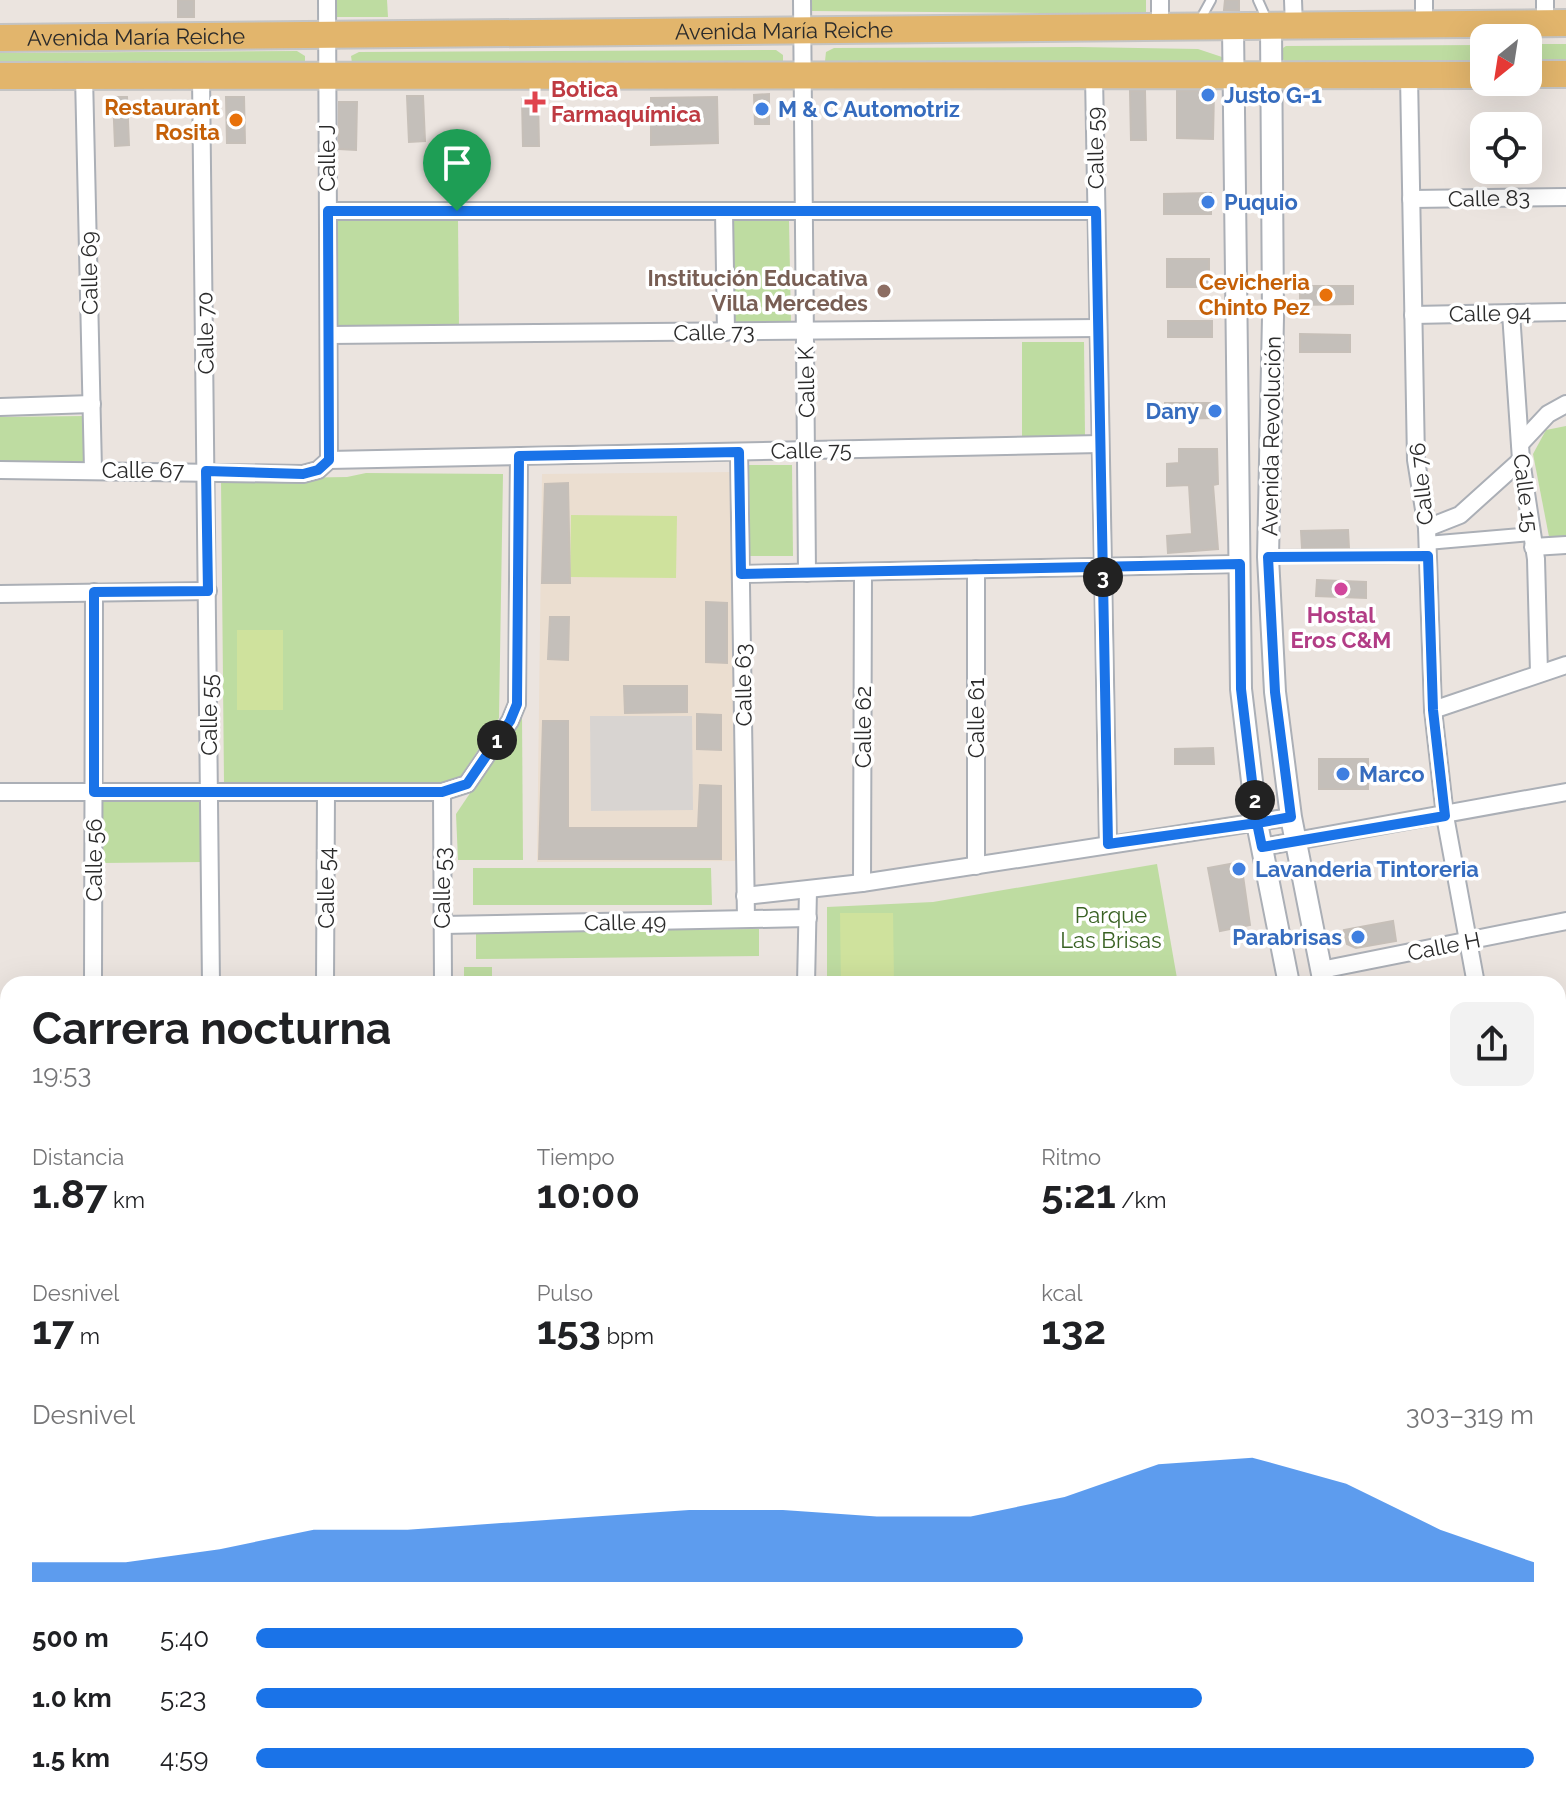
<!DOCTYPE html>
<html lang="es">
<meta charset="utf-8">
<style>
:root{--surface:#fff;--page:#f2f2f2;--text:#202124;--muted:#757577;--accent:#1a73e8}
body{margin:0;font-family:Raleway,sans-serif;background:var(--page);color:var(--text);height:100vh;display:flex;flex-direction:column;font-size:30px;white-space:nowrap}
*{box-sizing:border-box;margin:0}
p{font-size:26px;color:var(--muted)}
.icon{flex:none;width:44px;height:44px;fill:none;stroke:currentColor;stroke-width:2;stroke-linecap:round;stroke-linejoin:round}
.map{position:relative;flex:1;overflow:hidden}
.panel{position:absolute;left:0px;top:976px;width:1566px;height:830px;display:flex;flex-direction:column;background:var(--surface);border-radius:24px 24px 0 0;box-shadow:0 8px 32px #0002}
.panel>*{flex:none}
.needle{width:52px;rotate:210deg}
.controls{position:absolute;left:1470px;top:24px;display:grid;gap:16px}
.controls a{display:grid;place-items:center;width:72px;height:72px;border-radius:16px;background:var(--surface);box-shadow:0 8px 32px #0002;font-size:40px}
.pin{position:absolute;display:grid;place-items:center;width:68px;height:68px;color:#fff;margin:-82px -34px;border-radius:50% 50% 50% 0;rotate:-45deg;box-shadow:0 0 8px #0007}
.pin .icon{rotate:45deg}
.km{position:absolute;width:40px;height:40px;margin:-20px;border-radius:50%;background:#222;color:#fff;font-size:22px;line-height:40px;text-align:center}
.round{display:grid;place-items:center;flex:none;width:84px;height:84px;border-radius:16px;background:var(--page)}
.summary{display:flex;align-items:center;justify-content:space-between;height:136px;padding:0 32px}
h1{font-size:44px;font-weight:700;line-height:60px}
.stats{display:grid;grid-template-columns:repeat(3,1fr);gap:12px;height:136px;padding:8px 32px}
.stats div{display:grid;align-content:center}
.stats b{font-size:40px;font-weight:700}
.stats small{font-size:22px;font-weight:400}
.stats p{font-size:22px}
.chart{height:224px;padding:16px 32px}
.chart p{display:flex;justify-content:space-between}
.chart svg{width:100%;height:144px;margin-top:8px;fill:var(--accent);opacity:.7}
ul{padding:0 32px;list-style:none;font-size:26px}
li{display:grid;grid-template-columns:128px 96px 1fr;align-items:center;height:60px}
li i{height:20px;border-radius:10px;background:var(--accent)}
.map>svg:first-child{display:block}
.education{fill:#ebded0}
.green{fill:#bedca1}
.pitch{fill:#cfe29d}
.plaza{fill:#d8d4d1}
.building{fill:#c4bfba;stroke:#c6bfb8;stroke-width:2}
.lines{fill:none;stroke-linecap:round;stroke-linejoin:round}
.service-casing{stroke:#abafb6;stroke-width:12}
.pedestrian-casing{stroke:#abafb6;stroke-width:16}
.minor-casing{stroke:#abafb6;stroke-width:20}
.tertiary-casing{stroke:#abafb6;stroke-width:24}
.primary-casing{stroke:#c4c4c4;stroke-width:30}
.service{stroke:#fff;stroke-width:8}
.pedestrian{stroke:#fff;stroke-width:12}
.minor{stroke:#fff;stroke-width:16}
.tertiary{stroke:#fff;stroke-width:20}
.primary{stroke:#e2b56c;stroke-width:26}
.route-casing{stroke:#fff;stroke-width:16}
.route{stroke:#1a73e8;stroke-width:10}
.shop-dot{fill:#3f7fe0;stroke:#fff;stroke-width:3}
.health-dot{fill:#e0444e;stroke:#fff;stroke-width:3}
.food-dot{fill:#e8710a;stroke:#fff;stroke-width:3}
.education-dot{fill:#8d6e63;stroke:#fff;stroke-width:3}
.hotel-dot{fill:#d1479c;stroke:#fff;stroke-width:3}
.labels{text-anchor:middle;stroke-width:7;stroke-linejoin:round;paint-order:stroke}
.street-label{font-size:22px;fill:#2b2b2b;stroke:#fff}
.health-label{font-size:22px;font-weight:bold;fill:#be3a42;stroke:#fff;text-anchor:start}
.shop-label{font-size:22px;font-weight:bold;fill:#366cbe;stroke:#fff;text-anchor:start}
.food-label{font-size:22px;font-weight:bold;fill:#c56008;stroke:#fff;text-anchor:end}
.education-label{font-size:22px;font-weight:bold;fill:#785e54;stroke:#fff;text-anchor:end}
.hotel-label{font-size:22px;font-weight:bold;fill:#b23c85;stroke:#fff}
.park-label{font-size:22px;fill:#386122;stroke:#fff}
</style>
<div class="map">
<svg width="1566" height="1805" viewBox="0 0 1566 1805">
<rect width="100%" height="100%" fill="#ebe4df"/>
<polygon class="education" points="733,472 735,861 537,862 542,474"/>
<g class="green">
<polygon points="332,0 387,0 388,17 332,17"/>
<polygon points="812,0 1146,0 1146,14 812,11"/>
<rect x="1528" y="44" width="38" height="16"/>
<polygon points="1484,45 1484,60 1286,62 1280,57 1280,50 1286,46"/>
<polygon points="1079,47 1198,49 1222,57 1222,65 834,65 825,61 826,52 834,48"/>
<polygon points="776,50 783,55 783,61 776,65 359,67 352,63 351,56 359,52"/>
<polygon points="297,51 305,56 305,62 298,67 0,69 0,53"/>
<polygon points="337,220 458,220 459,326 337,325"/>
<polygon points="724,221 789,221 791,324 725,324"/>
<polygon points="1022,342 1084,342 1085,436 1022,436"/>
<polygon points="85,416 85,463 0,463 0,417"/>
<polygon points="1566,426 1566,545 1551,547 1533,454 1546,430"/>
<polygon points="748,465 792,465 793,556 749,556"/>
<polygon points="366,473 503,474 499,718 459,779 449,783 224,782 221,479 347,477"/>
<polygon points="522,716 523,860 458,860 456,814"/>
<polygon points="203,799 204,862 102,863 101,800"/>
<polygon points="1157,864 1178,984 827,984 827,907 933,902"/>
<polygon points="473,868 711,868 712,905 473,905"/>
<polygon points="759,929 759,956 476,959 476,932"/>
<rect x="464" y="967" width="28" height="17"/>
<rect x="0" y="1329" width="8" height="102"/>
<rect x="0" y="1735" width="8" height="62"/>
<rect x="231" y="1798" width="65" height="7"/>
<polygon points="524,1798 598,1798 598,1805 525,1805"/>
</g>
<g class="pitch">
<polygon points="571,515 677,516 676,578 570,577"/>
<rect x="237" y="630" width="46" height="80"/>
<polygon points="840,913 893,913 894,984 841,984"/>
<rect x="0" y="1802" width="85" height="3"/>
</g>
<polygon class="plaza" points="590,716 692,716 693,810 591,811"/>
<g class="building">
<rect x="178" y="0" width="16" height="17"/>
<polygon points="1225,0 1239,0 1239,10 1224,10"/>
<polygon points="1130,91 1145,91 1146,140 1131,140"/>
<polygon points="1177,91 1214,91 1213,139 1177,138"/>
<polygon points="769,94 769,124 755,124 754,95"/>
<polygon points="407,96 423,96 425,141 409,142"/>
<polygon points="113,97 127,97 129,145 115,146"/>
<polygon points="226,97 244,97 245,143 227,143"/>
<polygon points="717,97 718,143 651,145 651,98"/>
<polygon points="522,99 538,99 539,146 523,146"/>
<polygon points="339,102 357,102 356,150 339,149"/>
<polygon points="1211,193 1211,214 1164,214 1164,194"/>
<rect x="1167" y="259" width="42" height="28"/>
<polygon points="1300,286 1353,286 1353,304 1300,305"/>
<rect x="1168" y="321" width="44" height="16"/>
<polygon points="1300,334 1350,335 1350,352 1300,352"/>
<polygon points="1165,403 1217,403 1217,418 1165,419"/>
<polygon points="1179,449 1217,449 1218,484 1213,485 1218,549 1168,553 1167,536 1192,534 1189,485 1167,486 1167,464 1179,463"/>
<polygon points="568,483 570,583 542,583 545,484"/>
<polygon points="1348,530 1349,548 1302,548 1301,531"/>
<polygon points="1317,580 1366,582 1366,598 1316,596"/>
<polygon points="706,602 727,603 727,663 706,662"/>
<polygon points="550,617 569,617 568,660 548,659"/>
<polygon points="624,686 687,686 687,712 625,713"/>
<polygon points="697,714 721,715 721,750 697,749"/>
<polygon points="543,721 568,721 568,828 698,828 700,785 721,786 721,859 539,859"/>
<polygon points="1213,748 1214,764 1175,764 1175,749"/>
<rect x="1319" y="759" width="49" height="30"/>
<polygon points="1241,862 1250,925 1220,931 1208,868"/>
<polygon points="1393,921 1396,941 1356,948 1347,944 1344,930"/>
</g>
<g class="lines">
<g class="service-casing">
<g id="service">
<polyline points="1258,0 1267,20"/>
<polyline points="1200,20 1211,0"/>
</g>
</g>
<g class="pedestrian-casing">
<g id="pedestrian">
<polyline points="1427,543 1531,534"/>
<polyline points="1268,557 1428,556"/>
</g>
</g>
<g class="minor-casing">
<g id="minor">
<polyline points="327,0 329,460"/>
<polyline points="802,0 807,573"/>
<polyline points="1293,0 1294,27"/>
<polyline points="1424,0 1424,25"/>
<polyline points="1545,0 1545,23"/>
<polyline points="1160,29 1160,0"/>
<polyline points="84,76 93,470"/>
<polyline points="201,76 211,984"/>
<polyline points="1094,76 1108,844"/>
<polyline points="1409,76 1416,460 1427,528 1433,710 1445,816 1476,984"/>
<polyline points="1411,199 1566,197"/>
<polyline points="328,211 1096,211"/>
<polyline points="724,211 726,332"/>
<polyline points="1511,313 1521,460 1536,559 1539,673"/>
<polyline points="1413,315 1566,312"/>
<polyline points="329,335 1098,328"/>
<polyline points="0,407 92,404"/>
<polyline points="1520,444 1548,414 1566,404"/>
<polyline points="739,452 746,919"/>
<polyline points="329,460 1100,444"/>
<polyline points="0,470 303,474 318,470 329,460"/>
<polyline points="1427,528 1460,515 1521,460"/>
<polyline points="1533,547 1566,545"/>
<polyline points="741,574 1240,564"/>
<polyline points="0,594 208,591"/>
<polyline points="1433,710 1566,665"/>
<polyline points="0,792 442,792 467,784 510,721 517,704 519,456"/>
<polyline points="442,792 443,984"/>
<polyline points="1262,847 1566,792"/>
<polyline points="976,866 976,569"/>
<polyline points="862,883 863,572"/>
<polyline points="745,896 862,883 1291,817"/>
<polyline points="443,925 808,918"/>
<polyline points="1321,970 1566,921"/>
<polyline points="93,984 94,592"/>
<polyline points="325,984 326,792"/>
<polyline points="806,984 808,890"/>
<polyline points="0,1206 8,1205"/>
<polyline points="1558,1296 1566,1294"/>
<polyline points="0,1324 8,1324"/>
<polyline points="0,1438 8,1438"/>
<polyline points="1558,1584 1566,1582"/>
<polyline points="0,1727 8,1726"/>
<polyline points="100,1798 100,1805"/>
<polyline points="325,1798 325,1805"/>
<polyline points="516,1798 516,1805"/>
<polyline points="610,1798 610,1805"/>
<polyline points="221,1805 221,1798"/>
<polyline points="1091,1805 1305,1801"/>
</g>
</g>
<g class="tertiary-casing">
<g id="tertiary">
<polyline points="1271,27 1273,317 1268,557 1275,692 1291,817 1324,984"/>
<polyline points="1233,28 1241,689 1257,823 1289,984"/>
<polyline points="1558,1424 1566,1422"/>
<polyline points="1558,1453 1566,1452"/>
<polyline points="0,1560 8,1560"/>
<polyline points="0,1587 8,1587"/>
<polyline points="1449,1798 1450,1805"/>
<polyline points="1484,1798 1485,1805"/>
</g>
</g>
<g class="primary-casing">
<g id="primary">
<path id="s1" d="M0 38 1566 23"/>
<polyline points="1528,74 1566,74"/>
<polyline points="0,76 1484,75"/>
</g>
</g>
<use href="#service" class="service"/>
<use href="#pedestrian" class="pedestrian"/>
<use href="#minor" class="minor"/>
<use href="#tertiary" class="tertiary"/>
<use href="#primary" class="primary"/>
</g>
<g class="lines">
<g class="route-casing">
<path id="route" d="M457 211H328L329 460 318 470 303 474 206 471 208 591 94 592V792H442L467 784 510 721 517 704 519 456 739 452 741 574C907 571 1074 567 1240 564L1241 689 1257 823 1291 817 1275 692 1268 557 1428 556 1433 710 1445 816 1262 847 1257 823 1108 844C1104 633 1100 422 1096 211H457"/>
</g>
<use href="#route" class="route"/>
</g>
<g class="shop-dot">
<circle cx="1208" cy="95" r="8"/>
<circle cx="762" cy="109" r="8"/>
<circle cx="1208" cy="202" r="8"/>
<circle cx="1215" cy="411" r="8"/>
<circle cx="1343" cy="774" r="8"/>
<circle cx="1239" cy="869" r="8"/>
<circle cx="1358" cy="937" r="8"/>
</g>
<path class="health-dot" d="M531 90h8v8h8v8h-8v8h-8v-8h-8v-8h8z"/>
<g class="food-dot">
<circle cx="236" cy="120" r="8"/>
<circle cx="1326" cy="295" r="8"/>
</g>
<circle class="education-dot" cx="884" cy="291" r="8"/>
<circle class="hotel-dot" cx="1341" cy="589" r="8"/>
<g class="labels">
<g class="street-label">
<text dy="8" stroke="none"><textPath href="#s1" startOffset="784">Avenida María Reiche</textPath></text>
<text dy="8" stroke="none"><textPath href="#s1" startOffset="136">Avenida María Reiche</textPath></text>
<text transform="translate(1095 148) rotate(-91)" y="8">Calle 59</text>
<text transform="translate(327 158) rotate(-90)" y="8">Calle J</text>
<text transform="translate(1489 198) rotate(-1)" y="8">Calle 83</text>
<text transform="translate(89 273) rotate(-91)" y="8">Calle 69</text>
<text transform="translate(1490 313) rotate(-1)" y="8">Calle 94</text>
<text transform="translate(714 332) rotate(-1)" y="8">Calle 73</text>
<text transform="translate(205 333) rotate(-91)" y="8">Calle 70</text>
<text transform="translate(806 382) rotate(-91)" y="8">Calle K</text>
<text transform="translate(1271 436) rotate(-89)" y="8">Avenida Revolución</text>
<text transform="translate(811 450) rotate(-1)" y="8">Calle 75</text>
<text x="143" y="478">Calle 67</text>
<text transform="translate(1421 484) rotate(-96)" y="8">Calle 76</text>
<text transform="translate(1526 493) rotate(83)" y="8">Calle 15</text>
<text transform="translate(743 685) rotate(-91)" y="8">Calle 63</text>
<text transform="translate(209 715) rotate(-90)" y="8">Calle 55</text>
<text transform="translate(976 718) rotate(-90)" y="8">Calle 61</text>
<text transform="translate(863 727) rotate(-90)" y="8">Calle 62</text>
<text transform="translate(94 860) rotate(-90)" y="8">Calle 56</text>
<text transform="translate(326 888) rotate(-90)" y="8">Calle 54</text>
<text transform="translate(442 888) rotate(-90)" y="8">Calle 53</text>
<text transform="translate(625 922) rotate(-1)" y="8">Calle 49</text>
<text transform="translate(1444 946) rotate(-11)" y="8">Calle H</text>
</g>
<g class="health-label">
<text x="551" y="97">Botica<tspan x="551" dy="25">Farmaquímica</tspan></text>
</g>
<g class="shop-label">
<text x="1224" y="103">Justo G-1</text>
<text x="778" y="117">M &amp; C Automotriz</text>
<text x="1224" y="210">Puquio</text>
<text x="1199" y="419" text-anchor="end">Dany</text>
<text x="1359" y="782">Marco</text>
<text x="1255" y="877">Lavanderia Tintoreria</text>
<text x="1342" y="945" text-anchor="end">Parabrisas</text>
</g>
<g class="food-label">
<text x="220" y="115">Restaurant<tspan x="220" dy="25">Rosita</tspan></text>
<text x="1310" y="290">Cevicheria<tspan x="1310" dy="25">Chinto Pez</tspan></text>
</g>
<g class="education-label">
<text x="868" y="286">Institución Educativa<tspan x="868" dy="25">Villa Mercedes</tspan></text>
</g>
<g class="hotel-label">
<text x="1341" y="623">Hostal<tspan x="1341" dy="25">Eros C&amp;M</tspan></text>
</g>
<g class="park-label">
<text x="1111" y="923">Parque<tspan x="1111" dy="25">Las Brisas</tspan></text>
</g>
</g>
</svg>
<div class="controls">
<a><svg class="needle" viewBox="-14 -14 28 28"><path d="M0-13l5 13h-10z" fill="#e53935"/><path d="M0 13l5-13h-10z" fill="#757577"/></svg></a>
<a><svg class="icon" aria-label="locate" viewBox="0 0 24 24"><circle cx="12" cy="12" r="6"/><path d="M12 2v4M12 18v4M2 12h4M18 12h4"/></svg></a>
</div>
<div class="pin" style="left:457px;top:211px;background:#1e9e55"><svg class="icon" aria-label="arrive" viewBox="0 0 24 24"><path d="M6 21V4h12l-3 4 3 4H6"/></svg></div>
<b class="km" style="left:497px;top:740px">1</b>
<b class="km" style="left:1255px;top:800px">2</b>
<b class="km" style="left:1103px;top:577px">3</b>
<section class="panel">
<div class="summary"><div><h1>Carrera nocturna</h1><p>19:53</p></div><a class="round"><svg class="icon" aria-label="share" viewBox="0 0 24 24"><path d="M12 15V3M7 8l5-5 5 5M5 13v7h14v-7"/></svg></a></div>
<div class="stats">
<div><p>Distancia</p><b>1.87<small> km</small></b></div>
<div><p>Tiempo</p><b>10:00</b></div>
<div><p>Ritmo</p><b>5:21<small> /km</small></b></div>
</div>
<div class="stats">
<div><p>Desnivel</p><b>17<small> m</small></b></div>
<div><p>Pulso</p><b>153<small> bpm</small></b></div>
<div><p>kcal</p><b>132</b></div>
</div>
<div class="chart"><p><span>Desnivel</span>303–319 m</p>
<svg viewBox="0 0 160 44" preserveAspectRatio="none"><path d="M0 44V38L10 38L20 34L30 28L40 28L50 26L60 24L70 22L80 22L90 24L100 24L110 18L120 8L130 6L140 14L150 28L160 38V44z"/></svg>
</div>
<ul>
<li><b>500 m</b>5:40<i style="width:60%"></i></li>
<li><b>1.0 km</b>5:23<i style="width:74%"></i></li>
<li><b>1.5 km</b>4:59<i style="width:100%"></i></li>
</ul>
</section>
</div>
